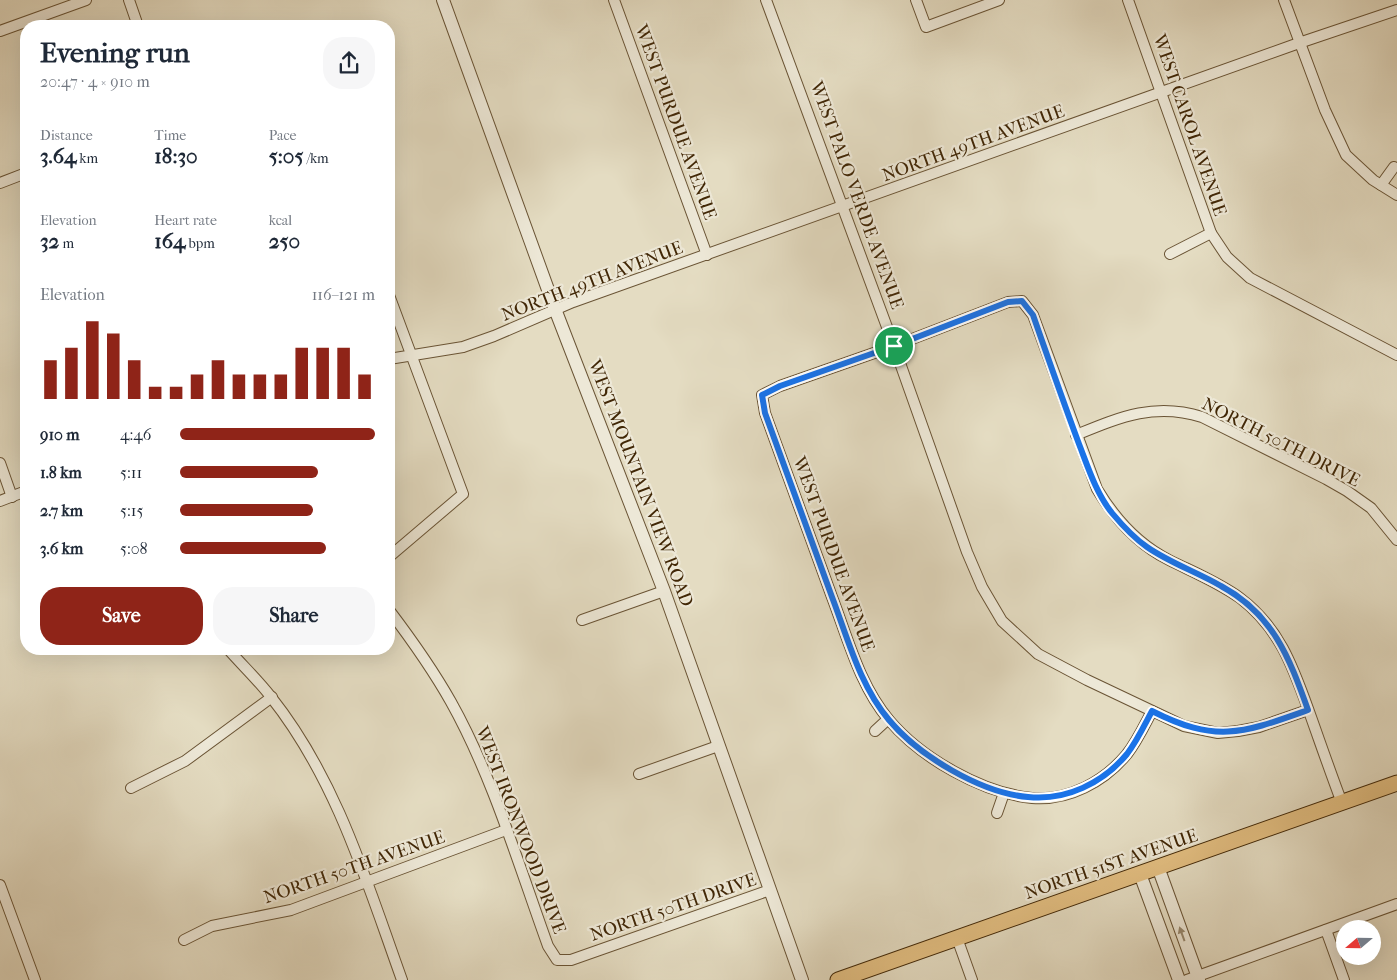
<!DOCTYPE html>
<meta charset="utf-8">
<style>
:root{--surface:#fff;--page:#f6f6f7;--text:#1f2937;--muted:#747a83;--accent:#8f2418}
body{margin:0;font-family:"IM FELL French Canon",serif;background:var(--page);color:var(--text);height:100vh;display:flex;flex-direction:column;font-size:19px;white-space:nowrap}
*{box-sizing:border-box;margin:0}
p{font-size:16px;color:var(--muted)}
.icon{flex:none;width:28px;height:28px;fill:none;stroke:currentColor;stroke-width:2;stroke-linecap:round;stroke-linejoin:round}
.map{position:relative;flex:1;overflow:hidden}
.sheet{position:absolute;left:20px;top:20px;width:375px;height:635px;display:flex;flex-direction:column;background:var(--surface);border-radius:20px;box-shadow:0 5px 20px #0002}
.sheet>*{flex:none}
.needle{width:32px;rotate:250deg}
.buttons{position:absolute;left:1336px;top:920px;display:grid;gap:10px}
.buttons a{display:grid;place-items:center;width:45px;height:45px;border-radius:50%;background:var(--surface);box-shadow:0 5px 20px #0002;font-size:25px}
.pin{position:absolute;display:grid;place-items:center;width:42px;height:42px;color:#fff;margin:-21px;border:2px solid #fff;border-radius:50%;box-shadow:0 1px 5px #0007}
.round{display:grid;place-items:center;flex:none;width:52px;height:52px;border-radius:20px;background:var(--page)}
.headline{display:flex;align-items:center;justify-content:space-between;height:85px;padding:0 20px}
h1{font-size:28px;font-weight:800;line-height:38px}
.stats{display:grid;grid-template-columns:repeat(3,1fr);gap:8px;height:85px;padding:5px 20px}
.stats div{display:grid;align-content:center}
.stats b{font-size:21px;font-weight:800}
.stats small{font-size:14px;font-weight:400}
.stats p{font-size:14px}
.chart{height:140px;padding:10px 20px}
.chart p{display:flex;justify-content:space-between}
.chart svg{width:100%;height:90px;margin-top:5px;stroke:var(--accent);stroke-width:6}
.button{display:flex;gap:10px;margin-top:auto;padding:10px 20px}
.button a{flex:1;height:58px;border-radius:20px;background:var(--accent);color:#fff;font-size:20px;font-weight:800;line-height:58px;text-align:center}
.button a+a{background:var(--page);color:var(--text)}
ul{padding:0 20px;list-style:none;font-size:16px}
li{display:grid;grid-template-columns:80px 60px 1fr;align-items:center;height:38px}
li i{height:12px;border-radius:6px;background:var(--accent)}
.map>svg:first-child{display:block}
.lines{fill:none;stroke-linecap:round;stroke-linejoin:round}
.minor-casing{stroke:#6a5435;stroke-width:12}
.tertiary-casing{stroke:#6a5435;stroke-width:14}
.primary-casing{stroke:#412706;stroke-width:17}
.minor{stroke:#ede8d7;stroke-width:10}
.tertiary{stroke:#ede8d7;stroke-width:12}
.primary{stroke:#e2be81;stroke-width:15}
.oneway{fill:#97886e}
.route-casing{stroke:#fff;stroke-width:10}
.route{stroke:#1a73e8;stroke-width:6}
.labels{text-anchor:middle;stroke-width:4.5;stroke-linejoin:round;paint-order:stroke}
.street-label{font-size:18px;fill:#412706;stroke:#ede8d7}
</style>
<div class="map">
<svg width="1397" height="980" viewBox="0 0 1397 980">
<rect width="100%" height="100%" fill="#e4dcc2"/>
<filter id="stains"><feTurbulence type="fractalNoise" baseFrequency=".004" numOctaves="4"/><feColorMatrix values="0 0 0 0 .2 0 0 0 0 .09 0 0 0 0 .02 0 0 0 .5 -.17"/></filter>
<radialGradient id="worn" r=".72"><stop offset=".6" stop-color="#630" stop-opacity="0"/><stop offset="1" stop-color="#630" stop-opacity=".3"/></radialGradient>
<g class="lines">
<g class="minor-casing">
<g id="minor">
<polyline points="129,0 138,26"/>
<polyline points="614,0 707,255"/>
<polyline points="766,0 894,346 967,552 982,587 1002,621 1038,654 1087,680 1184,726 1218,733 1238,731 1259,727 1308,710"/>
<polyline points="916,0 926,27 999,0"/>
<polyline points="1128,0 1211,233 1227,257 1250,278 1397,355"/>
<polyline points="1284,0 1325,110 1346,155 1373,180 1397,195"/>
<polyline points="0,31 86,0"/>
<polyline points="0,183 26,173"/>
<polyline points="1381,185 1394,167"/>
<polyline points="1170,254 1211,233"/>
<polyline points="389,295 463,494 389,557"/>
<polyline points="389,359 463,347 494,336 573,302 1299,43 1397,10"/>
<path d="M1076 435C1120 417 1155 402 1202 417L1326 479 1347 491 1371 508 1397 540"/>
<polyline points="0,463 12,497"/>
<polyline points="0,501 26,491"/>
<path d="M389 610C411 639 433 670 451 702 492 775 519 866 548 946L557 960H571L770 890"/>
<polyline points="582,620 664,591"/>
<path d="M228 649C242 665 258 680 271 697 337 780 367 883 402 980"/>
<path d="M1152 711C1144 726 1137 741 1127 754 1104 782 1068 801 1032 798 982 793 921 758 889 720 860 686 848 639 832 597 810 536 787 475 765 413L762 395 780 386 894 346 1008 302 1022 301 1033 315 1097 489C1115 519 1137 544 1169 560 1193 572 1218 582 1240 598 1281 629 1294 670 1311 717 1321 745 1331 774 1342 803"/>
<polyline points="875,731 888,719"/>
<polyline points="639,774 718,746"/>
<polyline points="131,788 185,761 272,697"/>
<polyline points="997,813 1004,793"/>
<polyline points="0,885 35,980"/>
<polyline points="1326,930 1344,980"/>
<polyline points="957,938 972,980"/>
<polyline points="184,940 212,926 291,910 506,830"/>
<polyline points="1187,980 1397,904"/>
</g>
</g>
<g class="tertiary-casing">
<g id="tertiary">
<polyline points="443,0 555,309 664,591 802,980"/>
<polyline points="1158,867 1199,980"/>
<polyline points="1140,874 1179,980"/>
</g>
</g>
<g class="primary-casing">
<polyline id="primary" points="838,980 1397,783"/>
</g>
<use href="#minor" class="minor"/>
<use href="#tertiary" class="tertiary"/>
<use href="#primary" class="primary"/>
</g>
<defs><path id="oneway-solid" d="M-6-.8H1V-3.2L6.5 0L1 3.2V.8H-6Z" transform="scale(1.25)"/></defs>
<use class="oneway" href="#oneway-solid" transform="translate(1182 934) rotate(-110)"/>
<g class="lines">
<g class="route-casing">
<path id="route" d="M1022 301 1033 315C1048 358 1063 401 1079 444 1088 467 1096 493 1112 513 1122 525 1134 538 1147 547 1170 563 1197 572 1221 586 1273 614 1289 657 1308 710 1243 733 1217 744 1152 711 1144 726 1137 741 1127 754 1103 783 1066 801 1028 797 981 793 919 756 889 720 860 686 848 639 832 597 810 536 787 475 765 413L762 395 780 386 894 346 1008 302Z"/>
</g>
<use href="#route" class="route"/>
</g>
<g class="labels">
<g class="street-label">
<text transform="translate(676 122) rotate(70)" y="6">WEST PURDUE AVENUE</text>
<text transform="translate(1190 125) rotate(71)" y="6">WEST CAROL AVENUE</text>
<text transform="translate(973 143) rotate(-20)" y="6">NORTH 49TH AVENUE</text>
<text transform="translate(857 195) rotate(70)" y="6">WEST PALO VERDE AVENUE</text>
<text transform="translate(592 281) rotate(-21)" y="6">NORTH 49TH AVENUE</text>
<text transform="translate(1281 442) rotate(27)" y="6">NORTH 50TH DRIVE</text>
<text transform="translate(641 483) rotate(69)" y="6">WEST MOUNTAIN VIEW ROAD</text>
<text transform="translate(834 554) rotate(70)" y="6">WEST PURDUE AVENUE</text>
<text transform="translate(521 830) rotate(69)" y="6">WEST IRONWOOD DRIVE</text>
<text transform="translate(1111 864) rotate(-19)" y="6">NORTH 51ST AVENUE</text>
<text transform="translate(354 867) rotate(-19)" y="6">NORTH 50TH AVENUE</text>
<text transform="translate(673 907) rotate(-19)" y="6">NORTH 50TH DRIVE</text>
</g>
</g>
<rect width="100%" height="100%" filter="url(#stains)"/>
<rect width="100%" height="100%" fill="url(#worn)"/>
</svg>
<div class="buttons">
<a><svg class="needle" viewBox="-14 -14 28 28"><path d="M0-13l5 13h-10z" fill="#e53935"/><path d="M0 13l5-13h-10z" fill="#747a83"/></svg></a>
</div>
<div class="pin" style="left:894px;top:346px;background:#1e9e55"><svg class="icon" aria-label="arrive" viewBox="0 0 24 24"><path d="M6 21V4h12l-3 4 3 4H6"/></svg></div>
<section class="sheet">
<div class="headline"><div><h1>Evening run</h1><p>20:47 · 4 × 910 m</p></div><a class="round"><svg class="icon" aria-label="share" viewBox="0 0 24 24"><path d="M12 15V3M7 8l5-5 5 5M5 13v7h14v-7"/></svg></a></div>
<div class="stats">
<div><p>Distance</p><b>3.64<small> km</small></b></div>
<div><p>Time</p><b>18:30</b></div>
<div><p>Pace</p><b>5:05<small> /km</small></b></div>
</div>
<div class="stats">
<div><p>Elevation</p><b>32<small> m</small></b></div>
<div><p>Heart rate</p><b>164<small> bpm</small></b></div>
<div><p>kcal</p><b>250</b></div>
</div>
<div class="chart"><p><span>Elevation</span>116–121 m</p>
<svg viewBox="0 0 160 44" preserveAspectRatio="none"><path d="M5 44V25M15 44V19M25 44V6M35 44V12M45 44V25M55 44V38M65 44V38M75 44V32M85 44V25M95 44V32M105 44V32M115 44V32M125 44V19M135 44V19M145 44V19M155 44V32"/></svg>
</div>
<ul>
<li><b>910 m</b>4:46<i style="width:100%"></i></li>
<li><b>1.8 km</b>5:11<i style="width:71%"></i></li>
<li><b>2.7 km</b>5:15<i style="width:68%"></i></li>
<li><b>3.6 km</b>5:08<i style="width:75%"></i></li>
</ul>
<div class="button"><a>Save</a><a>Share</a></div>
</section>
</div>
